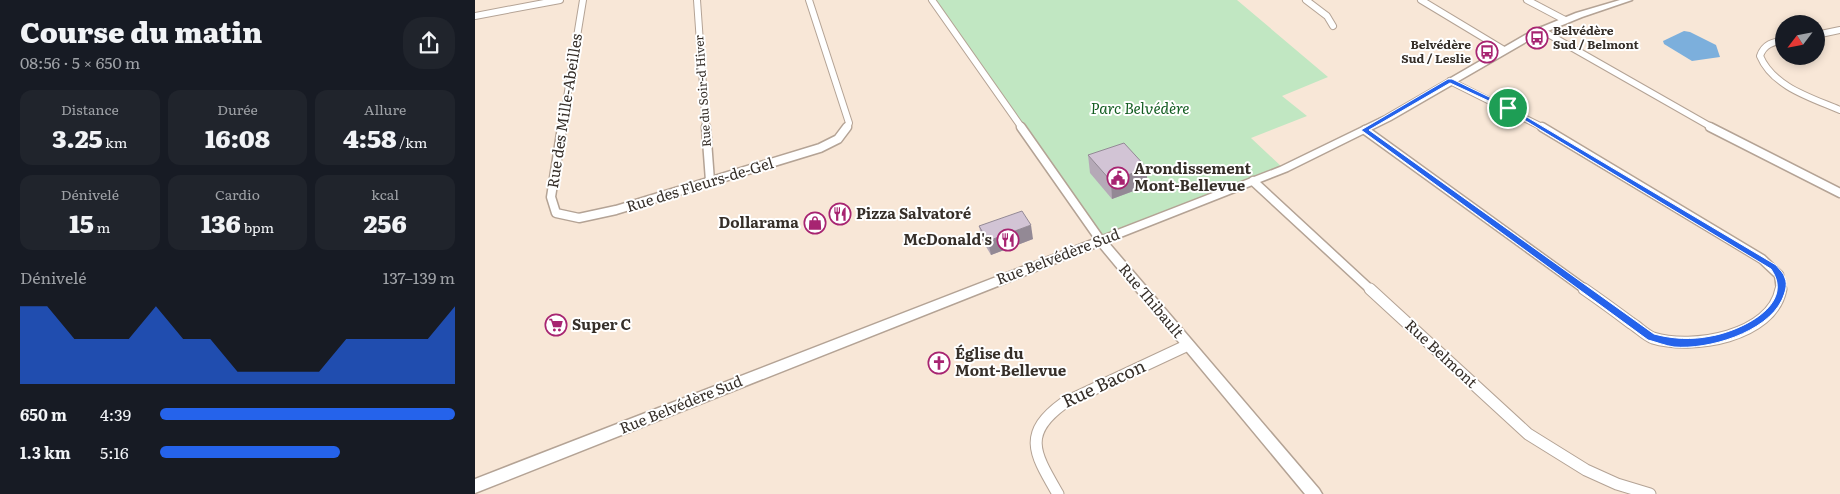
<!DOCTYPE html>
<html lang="fr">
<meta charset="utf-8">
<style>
:root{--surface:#171b24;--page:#20242c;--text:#f1f3f6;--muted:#9ea1a6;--accent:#2563eb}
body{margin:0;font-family:Literata,serif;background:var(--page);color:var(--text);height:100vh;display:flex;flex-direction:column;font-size:19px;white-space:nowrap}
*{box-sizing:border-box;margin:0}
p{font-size:16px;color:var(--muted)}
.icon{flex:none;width:28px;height:28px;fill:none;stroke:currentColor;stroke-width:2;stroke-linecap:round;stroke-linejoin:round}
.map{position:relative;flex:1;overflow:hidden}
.details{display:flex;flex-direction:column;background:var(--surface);width:475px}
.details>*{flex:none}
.needle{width:32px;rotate:238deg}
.buttons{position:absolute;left:1300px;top:15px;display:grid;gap:10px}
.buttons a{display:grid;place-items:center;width:50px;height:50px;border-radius:50%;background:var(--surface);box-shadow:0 2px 8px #0003;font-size:25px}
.pin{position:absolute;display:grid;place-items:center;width:42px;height:42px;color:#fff;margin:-21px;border:2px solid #fff;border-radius:50%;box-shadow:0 1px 5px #0007}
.round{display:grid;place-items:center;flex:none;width:52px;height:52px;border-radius:20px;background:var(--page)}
.overview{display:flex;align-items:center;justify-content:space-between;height:85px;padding:0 20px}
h1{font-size:28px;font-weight:800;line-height:38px}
.metrics{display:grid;grid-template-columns:repeat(3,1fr);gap:8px;height:85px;padding:5px 20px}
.metrics div{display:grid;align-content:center;border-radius:12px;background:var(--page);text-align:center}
.metrics b{font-size:25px;font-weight:800}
.metrics small{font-size:14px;font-weight:400}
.metrics p{font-size:14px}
.chart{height:140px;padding:10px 20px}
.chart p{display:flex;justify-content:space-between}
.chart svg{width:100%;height:90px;margin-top:5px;fill:var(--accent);opacity:.7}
ul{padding:0 20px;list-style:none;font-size:16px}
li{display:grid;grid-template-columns:80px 60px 1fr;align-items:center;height:38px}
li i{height:12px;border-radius:6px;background:var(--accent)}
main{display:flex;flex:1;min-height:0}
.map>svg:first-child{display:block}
.green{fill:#c1e7c2}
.water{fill:#7cafdc}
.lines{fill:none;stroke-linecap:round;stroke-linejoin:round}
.minor-far2-casing{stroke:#b4a395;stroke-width:8}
.minor-far1-casing{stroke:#b4a395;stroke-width:11}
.minor-casing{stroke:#b4a395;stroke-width:13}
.tertiary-casing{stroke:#b4a395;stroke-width:3}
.minor-far2{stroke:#fff;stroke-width:6}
.minor-far1{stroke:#fff;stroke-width:8}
.minor{stroke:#fff;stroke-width:11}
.tertiary{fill:#fff;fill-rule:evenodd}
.wall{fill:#b5a9b7}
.shaded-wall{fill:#938995}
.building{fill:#d2c4d5;stroke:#938995}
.route{fill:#2563eb;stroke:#fff;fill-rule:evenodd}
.labels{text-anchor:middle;stroke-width:4;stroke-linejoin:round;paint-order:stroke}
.far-poi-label{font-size:12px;font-weight:bold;fill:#362f29;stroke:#fff;text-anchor:start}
.far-street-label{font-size:12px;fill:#362f29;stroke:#fff}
.park-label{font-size:15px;font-style:italic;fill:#125c20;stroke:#fff}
.street-label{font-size:15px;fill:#362f29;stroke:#fff}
.poi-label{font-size:15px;font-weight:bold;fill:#362f29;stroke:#fff;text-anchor:start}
.near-street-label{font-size:18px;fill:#362f29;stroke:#fff}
</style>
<main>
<section class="details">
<div class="overview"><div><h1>Course du matin</h1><p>08:56 · 5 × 650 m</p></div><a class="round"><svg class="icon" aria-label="share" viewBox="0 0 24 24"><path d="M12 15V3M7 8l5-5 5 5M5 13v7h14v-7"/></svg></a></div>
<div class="metrics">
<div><p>Distance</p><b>3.25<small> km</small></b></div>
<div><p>Durée</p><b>16:08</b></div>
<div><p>Allure</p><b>4:58<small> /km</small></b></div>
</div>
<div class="metrics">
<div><p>Dénivelé</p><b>15<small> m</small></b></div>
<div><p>Cardio</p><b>136<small> bpm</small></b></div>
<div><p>kcal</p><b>256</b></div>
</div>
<div class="chart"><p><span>Dénivelé</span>137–139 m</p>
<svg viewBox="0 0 160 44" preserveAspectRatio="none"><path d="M0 44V6L10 6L20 22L30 22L40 22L50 6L60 22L70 22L80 38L90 38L100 38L110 38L120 22L130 22L140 22L150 22L160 6V44z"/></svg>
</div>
<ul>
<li><b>650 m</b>4:39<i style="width:100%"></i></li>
<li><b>1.3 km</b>5:16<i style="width:61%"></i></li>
</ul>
</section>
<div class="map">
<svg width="1365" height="494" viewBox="0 0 1365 494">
<rect width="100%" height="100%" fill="#f8e7d7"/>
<polygon class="green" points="457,0 762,0 853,77 807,96 832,116 776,138 809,169 626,241"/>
<polygon class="water" points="1209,31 1215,32 1241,45 1245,57 1217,61 1189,44 1188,41"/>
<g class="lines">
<g class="minor-far2-casing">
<g id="minor-far2">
<polyline points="222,0 231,128"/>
<polyline points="334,0 374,123 372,128"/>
<polyline points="457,0 547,128"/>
<polyline points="831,0 852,16 858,26"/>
<polyline points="946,0 1029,50"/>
<polyline points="1052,0 1090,20"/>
<polyline points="0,16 85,0"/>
<polyline points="1066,30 1238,128"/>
<polyline points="1341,35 1365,30"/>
<path d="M1309 40C1298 42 1289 44 1285 56 1298 87 1337 98 1365 110"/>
<polyline points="975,81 1069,128"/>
<polyline points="87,128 108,0"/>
</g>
</g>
<g class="minor-far1-casing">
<g id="minor-far1">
<polyline points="87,127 76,197 81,213 104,218 141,210 345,148 363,139 372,127"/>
<polyline points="231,127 235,181"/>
<polyline points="546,127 626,241"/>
<polyline points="1067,127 1287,259 1304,275 1306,290"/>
<polyline points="1235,127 1365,193"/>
<polyline points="890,130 1111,290"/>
<polyline points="778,181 896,290"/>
</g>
</g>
<g class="minor-casing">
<g id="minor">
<polyline points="895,289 1053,434 1111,470 1142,484 1175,494"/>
<path d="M1109 289C1125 300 1140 311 1156 323 1163 327 1170 335 1178 338 1217 350 1297 337 1306 289"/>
<path d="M583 494C560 454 546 434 589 403L713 345"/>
</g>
</g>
<g class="tertiary-casing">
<polygon id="tertiary" points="1145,0 1157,0 1107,17 1063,35 916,120 813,171 633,242 844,489 847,494 830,494 624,246 0,493 0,479 805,167 910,116 1057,31 1101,13"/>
</g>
<use href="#minor-far2" class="minor-far2"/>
<use href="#minor-far1" class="minor-far1"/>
<use href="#minor" class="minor"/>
<use href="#tertiary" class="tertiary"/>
</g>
<g class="wall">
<polygon points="613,155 672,168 672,186 637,199 615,173"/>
<polygon points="504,226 558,239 516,255 507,240"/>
</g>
<g class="shaded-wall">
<polygon points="672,168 672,186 637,199 636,181"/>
<polygon points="556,225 558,239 516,255 513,241"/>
</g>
<g class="building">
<polygon points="649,143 672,168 636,181 613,155"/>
<polygon points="547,211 556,225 513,241 504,226"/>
</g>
<path class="route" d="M973 79H977L1035 107 1301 265C1304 269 1309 273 1310 278 1313 285 1310 293 1307 300 1291 333 1233 350 1199 347 1191 346 1181 342 1173 340L886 130ZM975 83 1031 109 1296 269C1321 305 1265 331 1236 336 1217 340 1198 339 1179 334L894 130Z"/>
<defs>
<g id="bus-ring" transform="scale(1.125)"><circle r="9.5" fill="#fff" stroke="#a72471" stroke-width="1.5"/><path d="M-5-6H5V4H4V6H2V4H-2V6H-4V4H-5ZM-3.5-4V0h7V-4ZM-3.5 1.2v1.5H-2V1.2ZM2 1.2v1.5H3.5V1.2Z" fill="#a72471"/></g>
<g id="civic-ring" transform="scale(1.125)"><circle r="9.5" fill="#fff" stroke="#a72471" stroke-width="1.5"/><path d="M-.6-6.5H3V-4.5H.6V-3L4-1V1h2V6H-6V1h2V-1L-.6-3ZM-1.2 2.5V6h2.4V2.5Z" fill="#a72471"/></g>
<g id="restaurant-ring" transform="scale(1.125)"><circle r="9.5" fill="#fff" stroke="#a72471" stroke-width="1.5"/><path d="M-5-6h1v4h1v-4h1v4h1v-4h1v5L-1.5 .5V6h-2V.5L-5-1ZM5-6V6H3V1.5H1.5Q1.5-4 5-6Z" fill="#a72471"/></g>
<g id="shop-ring" transform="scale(1.125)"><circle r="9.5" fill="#fff" stroke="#a72471" stroke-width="1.5"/><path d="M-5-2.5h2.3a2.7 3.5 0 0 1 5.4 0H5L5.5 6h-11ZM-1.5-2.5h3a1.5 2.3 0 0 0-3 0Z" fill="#a72471"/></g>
<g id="supermarket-ring" transform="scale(1.125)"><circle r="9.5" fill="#fff" stroke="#a72471" stroke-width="1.5"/><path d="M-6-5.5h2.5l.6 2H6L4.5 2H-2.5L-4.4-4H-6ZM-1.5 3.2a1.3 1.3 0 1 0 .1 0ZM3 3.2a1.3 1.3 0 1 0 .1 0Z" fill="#a72471"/></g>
<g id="church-ring" transform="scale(1.125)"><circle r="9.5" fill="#fff" stroke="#a72471" stroke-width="1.5"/><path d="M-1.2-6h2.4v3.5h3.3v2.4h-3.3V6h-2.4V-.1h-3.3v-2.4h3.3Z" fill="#a72471"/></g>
</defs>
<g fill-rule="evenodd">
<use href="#bus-ring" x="1062" y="38"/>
<use href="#bus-ring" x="1012" y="52"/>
<use href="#civic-ring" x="643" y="178"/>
<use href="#restaurant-ring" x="365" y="214"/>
<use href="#shop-ring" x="340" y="223"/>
<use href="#restaurant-ring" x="533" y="240"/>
<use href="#supermarket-ring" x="81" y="325"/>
<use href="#church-ring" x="464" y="363"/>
</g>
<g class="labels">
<g class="far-poi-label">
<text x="1078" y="35">Belvédère<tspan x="1078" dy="14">Sud / Belmont</tspan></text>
<text x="996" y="49" text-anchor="end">Belvédère<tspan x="996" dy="14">Sud / Leslie</tspan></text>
</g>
<g class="far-street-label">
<text transform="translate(228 91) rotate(-94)" y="4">Rue du Soir-d'Hiver</text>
</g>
<g class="park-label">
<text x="665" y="114">Parc Belvédère</text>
</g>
<g class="street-label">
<text transform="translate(90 111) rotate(-81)" y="5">Rue des Mille-Abeilles</text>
<text transform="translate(225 185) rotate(-17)" y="5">Rue des Fleurs-de-Gel</text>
<text transform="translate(583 257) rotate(-21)" y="5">Rue Belvédère Sud</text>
<text transform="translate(676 301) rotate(50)" y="5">Rue Thibault</text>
<text transform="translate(966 354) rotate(43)" y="5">Rue Belmont</text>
<text transform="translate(206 405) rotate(-22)" y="5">Rue Belvédère Sud</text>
</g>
<g class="poi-label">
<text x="659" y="174">Arondissement<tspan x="659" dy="17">Mont-Bellevue</tspan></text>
<text x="381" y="219">Pizza Salvatoré</text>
<text x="324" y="228" text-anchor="end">Dollarama</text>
<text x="517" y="245" text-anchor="end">McDonald's</text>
<text x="97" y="330">Super C</text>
<text x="480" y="359">Église du<tspan x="480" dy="17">Mont-Bellevue</tspan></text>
</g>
<g class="near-street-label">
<text transform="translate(629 384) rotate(-25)" y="6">Rue Bacon</text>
</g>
</g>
</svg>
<div class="buttons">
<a><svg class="needle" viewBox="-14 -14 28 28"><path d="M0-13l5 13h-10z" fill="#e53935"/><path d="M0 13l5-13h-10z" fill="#9ea1a6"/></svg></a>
</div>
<div class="pin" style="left:1033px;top:108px;background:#1e9e55"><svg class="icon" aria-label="arrive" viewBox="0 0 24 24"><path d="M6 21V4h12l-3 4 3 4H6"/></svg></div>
</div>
</main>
